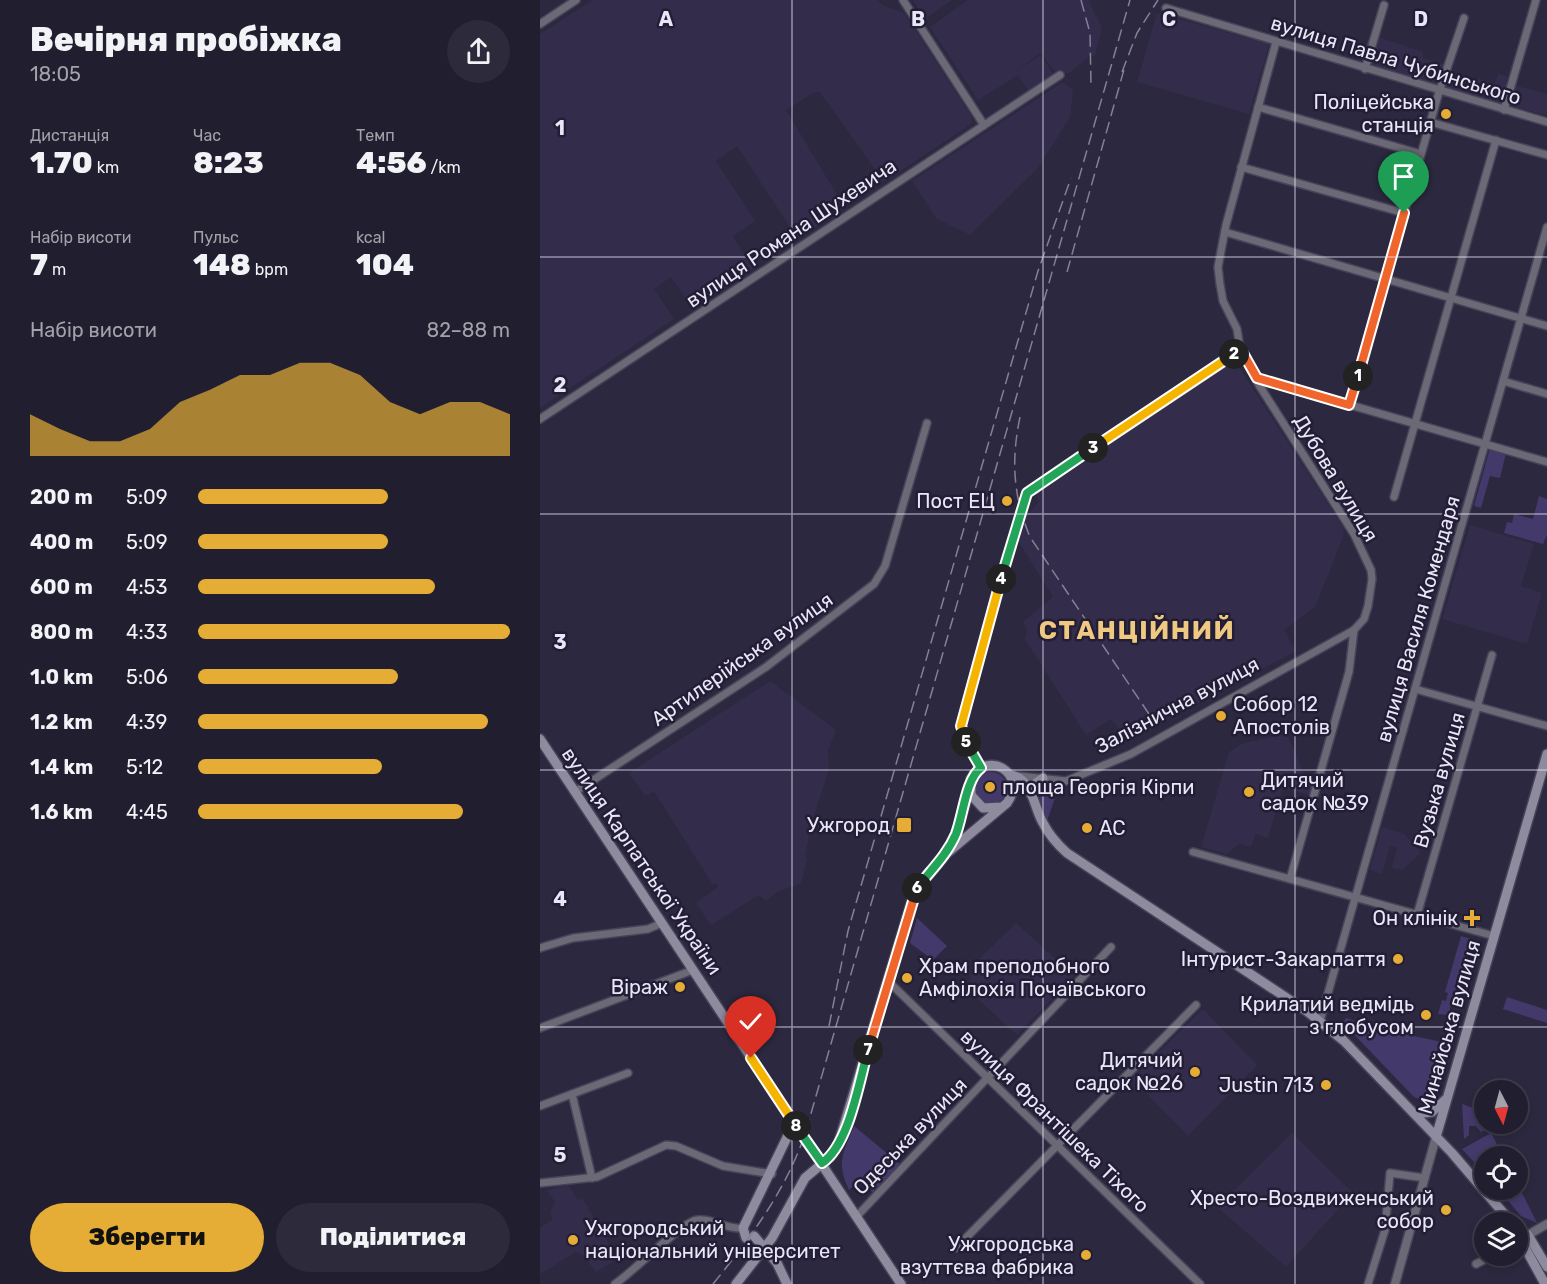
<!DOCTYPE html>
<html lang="uk">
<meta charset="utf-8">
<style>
:root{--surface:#211e2f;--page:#2d2b3b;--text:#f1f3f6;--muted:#a2a2aa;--line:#3e3c4b;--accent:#e5ad35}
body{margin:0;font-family:Rubik,sans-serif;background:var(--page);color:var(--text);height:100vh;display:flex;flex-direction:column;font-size:22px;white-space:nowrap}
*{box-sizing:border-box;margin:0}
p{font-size:20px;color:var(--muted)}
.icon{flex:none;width:33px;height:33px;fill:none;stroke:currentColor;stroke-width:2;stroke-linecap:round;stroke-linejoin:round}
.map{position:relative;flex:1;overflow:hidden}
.details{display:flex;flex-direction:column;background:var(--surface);width:540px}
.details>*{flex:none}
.needle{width:39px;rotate:174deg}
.buttons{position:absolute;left:934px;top:1080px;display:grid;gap:12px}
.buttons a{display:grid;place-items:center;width:54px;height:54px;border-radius:50%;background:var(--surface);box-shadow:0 3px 9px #0003,0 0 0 2px var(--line);font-size:30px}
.pin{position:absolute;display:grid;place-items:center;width:51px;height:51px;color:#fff;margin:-62px -26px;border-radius:50% 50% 50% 0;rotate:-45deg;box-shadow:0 0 6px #0007}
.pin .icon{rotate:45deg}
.km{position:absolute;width:30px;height:30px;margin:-15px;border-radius:50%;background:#222;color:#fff;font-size:16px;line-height:30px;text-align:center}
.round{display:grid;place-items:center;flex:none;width:63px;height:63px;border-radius:32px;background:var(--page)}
.head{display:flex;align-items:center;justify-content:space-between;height:102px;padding:0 30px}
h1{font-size:33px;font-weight:800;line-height:45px}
.metrics{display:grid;grid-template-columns:repeat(3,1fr);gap:9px;height:102px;padding:6px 30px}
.metrics div{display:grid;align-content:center}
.metrics b{font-size:30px;font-weight:800}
.metrics small{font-size:16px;font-weight:400}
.metrics p{font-size:16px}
.chart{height:168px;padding:12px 30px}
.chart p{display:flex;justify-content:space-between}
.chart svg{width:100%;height:108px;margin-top:6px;fill:var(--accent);opacity:.7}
.cta{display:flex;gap:12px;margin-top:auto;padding:12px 30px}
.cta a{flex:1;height:69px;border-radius:36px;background:var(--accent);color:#111;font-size:24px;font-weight:800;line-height:69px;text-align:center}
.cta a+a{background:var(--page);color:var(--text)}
ul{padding:0 30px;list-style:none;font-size:20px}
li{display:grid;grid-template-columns:96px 72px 1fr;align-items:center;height:45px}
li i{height:15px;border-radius:8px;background:var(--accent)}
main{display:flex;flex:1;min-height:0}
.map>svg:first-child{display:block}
.built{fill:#332d4b}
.green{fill:#44396b}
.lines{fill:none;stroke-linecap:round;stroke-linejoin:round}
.minor-casing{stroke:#464359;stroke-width:10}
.tertiary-casing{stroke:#464359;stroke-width:11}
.secondary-casing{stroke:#464359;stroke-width:12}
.minor{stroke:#6b6975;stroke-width:7}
.tertiary{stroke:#6b6975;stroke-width:8}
.secondary{stroke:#8e8b9f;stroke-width:9}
.rail{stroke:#848195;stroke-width:1.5;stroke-dasharray:12 6;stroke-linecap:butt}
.split-1-casing{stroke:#fff;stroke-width:12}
.split-2-casing{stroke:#fff;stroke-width:12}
.split-3-casing{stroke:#fff;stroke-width:12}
.split-4-casing{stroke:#fff;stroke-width:12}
.split-5-casing{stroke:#fff;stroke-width:12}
.split-6-casing{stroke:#fff;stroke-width:12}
.split-7-casing{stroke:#fff;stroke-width:12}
.split-8-casing{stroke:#fff;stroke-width:12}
.split-9-casing{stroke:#fff;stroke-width:12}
.split-1{stroke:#f0652b;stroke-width:8}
.split-2{stroke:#f0652b;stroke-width:8}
.split-3{stroke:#f5b400;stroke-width:8}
.split-4{stroke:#22a559;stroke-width:8}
.split-5{stroke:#f5b400;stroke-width:8}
.split-6{stroke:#22a559;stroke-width:8}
.split-7{stroke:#f0652b;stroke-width:8}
.split-8{stroke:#22a559;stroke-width:8}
.split-9{stroke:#f5b400;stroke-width:8}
.grid{fill:none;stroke:#e9e7f7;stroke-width:1.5;stroke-opacity:0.55}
.poi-dot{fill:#e5ad35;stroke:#231e35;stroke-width:2}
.labels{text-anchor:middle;stroke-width:5;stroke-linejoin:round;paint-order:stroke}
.street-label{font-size:20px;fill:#e9e7f7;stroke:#231e35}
.poi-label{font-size:20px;fill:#e9e7f7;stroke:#231e35;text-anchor:end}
.district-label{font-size:26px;font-weight:bold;letter-spacing:1.5px;fill:#efc981;stroke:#231e35}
.grid-label{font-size:20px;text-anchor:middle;font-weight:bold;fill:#e9e7f7;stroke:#231e35;stroke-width:5;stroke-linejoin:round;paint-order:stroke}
</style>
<main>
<section class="details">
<div class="head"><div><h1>Вечірня пробіжка</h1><p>18:05</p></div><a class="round"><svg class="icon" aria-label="share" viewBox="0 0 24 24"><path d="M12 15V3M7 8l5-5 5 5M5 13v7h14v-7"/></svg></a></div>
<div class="metrics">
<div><p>Дистанція</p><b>1.70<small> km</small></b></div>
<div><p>Час</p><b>8:23</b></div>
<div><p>Темп</p><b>4:56<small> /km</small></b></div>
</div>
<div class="metrics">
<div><p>Набір висоти</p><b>7<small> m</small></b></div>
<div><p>Пульс</p><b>148<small> bpm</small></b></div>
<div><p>kcal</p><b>104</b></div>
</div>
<div class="chart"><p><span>Набір висоти</span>82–88 m</p>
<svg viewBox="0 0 160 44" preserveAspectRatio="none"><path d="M0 44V27L10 33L20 38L30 38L40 33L50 22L60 17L70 11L80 11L90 6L100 6L110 11L120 22L130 27L140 22L150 22L160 27V44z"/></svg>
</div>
<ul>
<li><b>200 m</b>5:09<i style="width:61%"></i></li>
<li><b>400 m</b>5:09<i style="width:61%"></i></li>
<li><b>600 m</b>4:53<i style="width:76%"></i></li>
<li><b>800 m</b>4:33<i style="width:100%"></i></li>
<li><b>1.0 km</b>5:06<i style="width:64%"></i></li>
<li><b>1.2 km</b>4:39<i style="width:93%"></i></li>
<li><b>1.4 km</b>5:12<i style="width:59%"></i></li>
<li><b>1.6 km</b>4:45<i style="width:85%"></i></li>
</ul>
<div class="cta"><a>Зберегти</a><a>Поділитися</a></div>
</section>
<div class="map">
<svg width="1007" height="1284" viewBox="0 0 1007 1284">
<rect width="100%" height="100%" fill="#2c283f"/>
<g class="built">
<polygon points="53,0 338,0 342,5 364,13 432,117 431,124 344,182 280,92 273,93 246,110 305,208 257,238 197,146 176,161 215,221 193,236 213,269 152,307 131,277 114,289 134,319 0,408 0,34"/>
<polygon points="373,0 412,0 385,19"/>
<polygon points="428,0 548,0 562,28 555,56 550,56 529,73 516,73 501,53 475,71 501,55 513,74 488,90 478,75 438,100 390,27"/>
<polygon points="617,13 729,44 709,114 597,82"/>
<polygon points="835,36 883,52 883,58 904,64 900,80 932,88 935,78 955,83 958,74 967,76 966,83 1007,94 1007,115 931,97 827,67"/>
<polygon points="523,82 533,90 530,117 498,168 430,235 397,219 372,181"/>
<polygon points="690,363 699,367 804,529 803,537 775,607 744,630 756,651 589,740 571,719 546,735 485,639 487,630 483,622 513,597 477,539 483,519 499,502 495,490"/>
<polygon points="930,525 994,544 981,586 1002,593 987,644 902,619"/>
<polygon points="230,681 296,730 288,750 289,769 271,825 265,857 267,860 261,883 237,892 226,901 219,895 171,925 156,903 178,887 176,883 173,885 114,791 105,796 89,773"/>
<polygon points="747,734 764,774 776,779 771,795 743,788 728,838 716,834 711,847 699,844 687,854 661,847 689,752 703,743"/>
<polygon points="842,827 864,834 881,853 862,870 852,868 857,848 850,846 842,874 830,870"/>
<polygon points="476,923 534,976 477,1035 427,989 435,963"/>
<polygon points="663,1009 717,1065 648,1136 592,1079"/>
<polygon points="752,1133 813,1193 746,1267 677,1207"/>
<polygon points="28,1185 38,1200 43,1199 78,1259 56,1272 43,1255 36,1252 0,1274 0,1228 13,1219 10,1213 15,1202 7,1190"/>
</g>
<g class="green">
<polygon points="950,448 966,453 960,478 950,476 941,508 934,506"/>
<polygon points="999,496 1007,499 1007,535 1003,544 964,533 967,522 972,523 974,514 993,519"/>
<circle cx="451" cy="788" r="16"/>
<polygon points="503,785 515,789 517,792 507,821 502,811 498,789"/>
<polygon points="377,918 407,946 393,960 370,943"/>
<polygon points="921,936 931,939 908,1015 898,1014 902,1000 906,1001 908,993 905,992"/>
<polygon points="967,997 1007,1010 1007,1023 963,1009"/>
<polygon points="806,1018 813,1020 816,1024 912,1044 897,1094 884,1101 874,1097 807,1027 804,1022"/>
<polygon points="922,1104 939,1110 949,1128 941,1132 936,1126 929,1126 929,1135 924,1139"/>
<path d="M314 1126 360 1164 334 1194 321 1179 309 1190C296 1162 303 1153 314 1126Z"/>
<polygon points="951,1133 963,1156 945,1156 945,1174 922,1149"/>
<polygon points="978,1185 997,1223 981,1216 959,1190 978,1190"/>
</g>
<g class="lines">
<g class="minor-casing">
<g id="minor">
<polyline points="363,0 444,125"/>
<polyline points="626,8 1007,122"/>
<polyline points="0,24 36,0"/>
<polyline points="825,69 844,5"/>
<polyline points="718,107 881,154"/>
<polyline points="964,110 996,0"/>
<polyline points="890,122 1007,155"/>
<polyline points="701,167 864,213"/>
<polyline points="685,232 1007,326"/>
<polyline points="717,378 1007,462"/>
<polyline points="963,381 1007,394"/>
<polyline points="809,405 899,92 924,18"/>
<polyline points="0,419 520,75"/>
<polyline points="854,497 956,140"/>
<polyline points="875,689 1007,726"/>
<polyline points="441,768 430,751 421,725 487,493 691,358 700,348"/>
<polyline points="478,776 526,781 591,754 814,630 824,619 828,606 832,579 831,570 814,534 719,385 700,348 697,329 683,301 680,284 678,267 686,225 736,42"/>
<polyline points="35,792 226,667 334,584 345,566 387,423"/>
<polyline points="653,852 954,936"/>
<polyline points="750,879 809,672 814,630"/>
<polyline points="877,915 952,655"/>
<polyline points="0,948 33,938 108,929 122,923"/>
<polyline points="348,981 660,1284"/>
<polyline points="780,1021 1007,227"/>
<polyline points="0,1028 153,970"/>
<polyline points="32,1094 52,1178"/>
<polyline points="0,1106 88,1073"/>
<polyline points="0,1183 57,1177 126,1145 136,1146 183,1166 232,1174"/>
<polyline points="317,1216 571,947"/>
<polyline points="416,1248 656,1005"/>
<polyline points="936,1264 952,1256"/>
<path d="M75 1284C93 1272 143 1221 157 1220 173 1218 187 1230 203 1228"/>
<polyline points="828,1284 845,1230 850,1173 885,1178"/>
</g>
</g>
<g class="tertiary-casing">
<g id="tertiary">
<polyline points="988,1235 1007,1224"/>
<polyline points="855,1284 896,1137"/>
</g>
</g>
<g class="secondary-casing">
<g id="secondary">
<polyline points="0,739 361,1284"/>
<path d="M470 775C493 778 493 806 503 823 509 835 517 844 527 853L768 1012 804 1041 912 1153 971 1222"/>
<polyline points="491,794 496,783 503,778"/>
<polyline points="407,852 416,833 430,789"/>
<polyline points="875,1114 892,1112 905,1100"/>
<polyline points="896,1137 1007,754"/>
<polyline points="978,1230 988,1235 1007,1267"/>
<polyline points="978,1235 1005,1284"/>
<polyline points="214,1236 237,1263 247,1284"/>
<polyline points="206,1238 203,1228 254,1123"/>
<path d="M196 1284 232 1238 265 1178 290 1157 298 1145 375 891 406 854 467 803C488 773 447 749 431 779V795L443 808 461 807"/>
</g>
</g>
<use href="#minor" class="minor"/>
<use href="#tertiary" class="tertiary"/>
<use href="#secondary" class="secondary"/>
<g class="rail">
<polyline points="541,0 550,33 551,86"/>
<polyline points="582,72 597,33 618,0"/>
<polyline points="527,272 585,66"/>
<path d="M480 417C471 460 473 496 490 537L613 720"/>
<polyline points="289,1026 308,931 498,271 531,178"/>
<path d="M173 1284C211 1237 247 1189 266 1131L590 0"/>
</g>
</g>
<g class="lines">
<g class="split-1-casing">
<polyline id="split-1" points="818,376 864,213"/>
</g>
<g class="split-2-casing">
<polyline id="split-2" points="694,354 700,348 717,378 809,405 818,376"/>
</g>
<g class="split-3-casing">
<polyline id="split-3" points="553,448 694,354"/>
</g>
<g class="split-4-casing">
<polyline id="split-4" points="461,579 487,493 553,448"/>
</g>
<g class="split-5-casing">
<polyline id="split-5" points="426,742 421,726 461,579"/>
</g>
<g class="split-6-casing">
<path id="split-6" d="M377 888C391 870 407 855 416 834 423 816 426 778 441 768L426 742"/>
</g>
<g class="split-7-casing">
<polyline id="split-7" points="328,1050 377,888"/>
</g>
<g class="split-8-casing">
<path id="split-8" d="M256 1126 282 1163C309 1145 319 1082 328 1050"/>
</g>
<g class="split-9-casing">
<polyline id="split-9" points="211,1058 256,1126"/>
</g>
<use href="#split-1" class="split-1"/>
<use href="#split-2" class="split-2"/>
<use href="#split-3" class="split-3"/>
<use href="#split-4" class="split-4"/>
<use href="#split-5" class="split-5"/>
<use href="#split-6" class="split-6"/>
<use href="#split-7" class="split-7"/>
<use href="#split-8" class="split-8"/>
<use href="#split-9" class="split-9"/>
</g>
<path class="grid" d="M252 0V1284M503 0V1284M755 0V1284M0 257H1007M0 514H1007M0 770H1007M0 1027H1007"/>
<g class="poi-dot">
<circle cx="906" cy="114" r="6"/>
<circle cx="467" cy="501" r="6"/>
<circle cx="681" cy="716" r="6"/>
<circle cx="450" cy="787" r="6"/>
<circle cx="709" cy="792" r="6"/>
<rect x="356" y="817" width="16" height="16" rx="3"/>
<circle cx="547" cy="828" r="6"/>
<path d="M929 909h6v6h6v6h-6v6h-6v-6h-6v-6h6z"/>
<circle cx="858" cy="959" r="6"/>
<circle cx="367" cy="978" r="6"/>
<circle cx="140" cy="987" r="6"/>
<circle cx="886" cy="1015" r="6"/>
<circle cx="655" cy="1072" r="6"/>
<circle cx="786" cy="1085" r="6"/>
<circle cx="906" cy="1210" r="6"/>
<circle cx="33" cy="1240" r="6"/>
<circle cx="546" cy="1255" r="6"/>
</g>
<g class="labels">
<g class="street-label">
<text transform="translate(856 60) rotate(17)" y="7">вулиця Павла Чубинського</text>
<text transform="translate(251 233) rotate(-34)" y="7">вулиця Романа Шухевича</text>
<text transform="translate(796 478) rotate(59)" y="7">Дубова вулиця</text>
<text transform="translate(878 619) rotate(-74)" y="7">вулиця Василя Комендаря</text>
<text transform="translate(202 659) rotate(-35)" y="7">Артилерійська вулиця</text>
<text transform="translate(637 705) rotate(-28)" y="7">Залізнична вулиця</text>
<text transform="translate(899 780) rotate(-74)" y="7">Вузька вулиця</text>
<text transform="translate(102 861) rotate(56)" y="7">вулиця Карпатської України</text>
<text transform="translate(909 1027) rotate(-74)" y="7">Минайська вулиця</text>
<text transform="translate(515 1121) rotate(44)" y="7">вулиця Франтішека Тіхого</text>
<text transform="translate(370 1136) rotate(-46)" y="7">Одеська вулиця</text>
</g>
<g class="poi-label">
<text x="894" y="109">Поліцейська<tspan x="894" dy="23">станція</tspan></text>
<text x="455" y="508">Пост ЕЦ</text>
<text x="693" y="711" text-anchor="start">Собор 12<tspan x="693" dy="23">Апостолів</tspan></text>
<text x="721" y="787" text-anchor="start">Дитячий<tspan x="721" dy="23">садок №39</tspan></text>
<text x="462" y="794" text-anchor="start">площа Георгія Кірпи</text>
<text x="350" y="832">Ужгород</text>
<text x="559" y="835" text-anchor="start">AC</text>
<text x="918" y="925">Он клінік</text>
<text x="846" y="966">Інтурист-Закарпаття</text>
<text x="379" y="973" text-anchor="start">Храм преподобного<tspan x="379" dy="23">Амфілохія Почаївського</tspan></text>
<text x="128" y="994">Віраж</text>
<text x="874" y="1011">Крилатий ведмідь<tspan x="874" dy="23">з глобусом</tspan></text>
<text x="643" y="1067">Дитячий<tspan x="643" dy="23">садок №26</tspan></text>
<text x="774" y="1092">Justin 713</text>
<text x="894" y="1205">Хресто-Воздвиженський<tspan x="894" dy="23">собор</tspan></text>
<text x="45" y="1235" text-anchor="start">Ужгородський<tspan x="45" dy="23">національний університет</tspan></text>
<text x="534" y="1251">Ужгородська<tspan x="534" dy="23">взуттєва фабрика</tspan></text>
</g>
<g class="district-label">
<text x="597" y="639">СТАНЦІЙНИЙ</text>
</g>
</g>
<g class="grid-label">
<text x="126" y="26">A</text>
<text x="378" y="26">B</text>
<text x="629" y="26">C</text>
<text x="881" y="26">D</text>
<text x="20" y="135">1</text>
<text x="20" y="392">2</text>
<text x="20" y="649">3</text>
<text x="20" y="906">4</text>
<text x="20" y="1162">5</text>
</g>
</svg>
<div class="buttons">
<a><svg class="needle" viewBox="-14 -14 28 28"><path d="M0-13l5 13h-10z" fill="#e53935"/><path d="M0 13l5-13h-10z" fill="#a2a2aa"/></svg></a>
<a><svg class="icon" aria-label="locate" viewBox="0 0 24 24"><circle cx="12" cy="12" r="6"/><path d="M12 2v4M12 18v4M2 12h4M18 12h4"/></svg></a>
<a><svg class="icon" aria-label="layers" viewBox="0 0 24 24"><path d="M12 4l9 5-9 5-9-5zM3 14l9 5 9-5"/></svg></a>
</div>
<div class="pin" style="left:864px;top:213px;background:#1e9e55"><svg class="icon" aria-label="arrive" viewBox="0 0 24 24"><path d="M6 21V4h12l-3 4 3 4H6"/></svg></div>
<div class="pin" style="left:211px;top:1058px;background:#d93025"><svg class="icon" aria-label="check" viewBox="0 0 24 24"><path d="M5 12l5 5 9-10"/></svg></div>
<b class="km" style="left:818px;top:376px">1</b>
<b class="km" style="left:694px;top:354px">2</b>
<b class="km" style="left:553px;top:448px">3</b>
<b class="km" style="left:461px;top:579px">4</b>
<b class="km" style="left:426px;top:742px">5</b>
<b class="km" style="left:377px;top:888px">6</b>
<b class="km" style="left:328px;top:1050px">7</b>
<b class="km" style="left:256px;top:1126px">8</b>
</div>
</main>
